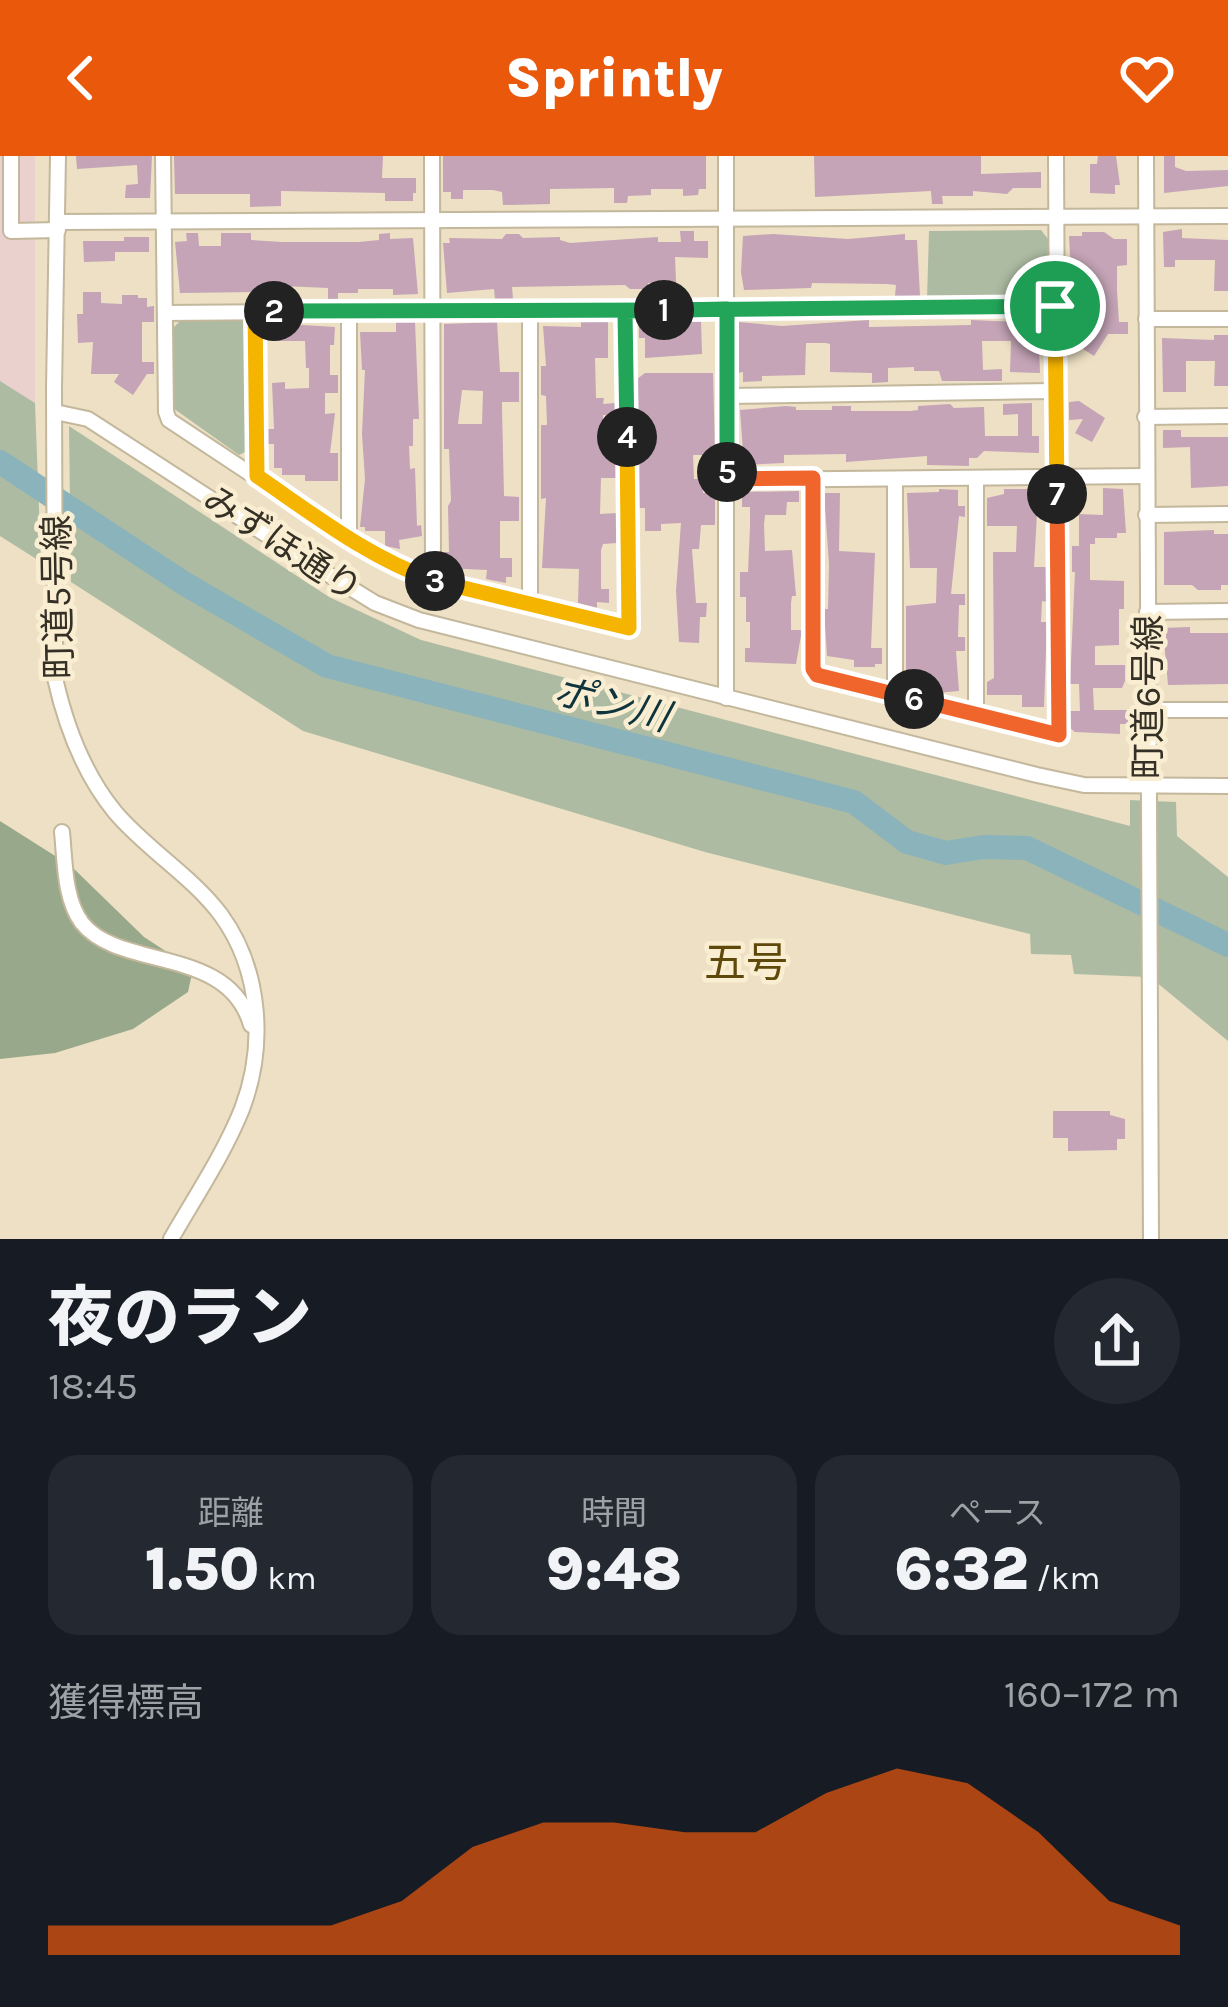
<!DOCTYPE html>
<html lang="ja">
<meta charset="utf-8">
<style>
:root{--surface:#171b24;--page:#242831;--text:#f1f3f6;--muted:#9ea1a6;--accent:#ea580c}
body{margin:0;font-family:Karla,"Noto Sans JP",sans-serif;background:var(--page);color:var(--text);height:100vh;display:flex;flex-direction:column;font-size:45px;white-space:nowrap}
*{box-sizing:border-box;margin:0}
p{font-size:39px;color:var(--muted)}
.icon{flex:none;width:66px;height:66px;fill:none;stroke:currentColor;stroke-width:2;stroke-linecap:round;stroke-linejoin:round}
.map{position:relative;height:1083px;overflow:hidden}
.sheet{display:flex;flex-direction:column;background:var(--surface);flex:1}
.sheet>*{flex:none}
.pin{position:absolute;display:grid;place-items:center;width:102px;height:102px;color:#fff;margin:-51px;border:6px solid #fff;border-radius:50%;box-shadow:0 3px 12px #0007}
.km{position:absolute;width:60px;height:60px;margin:-30px;border-radius:50%;background:#222;color:#fff;font-size:33px;line-height:60px;text-align:center}
.round{display:grid;place-items:center;flex:none;width:126px;height:126px;border-radius:63px;background:var(--page)}
.head{display:flex;align-items:center;justify-content:space-between;height:204px;padding:0 48px}
h1{font-size:66px;font-weight:800;line-height:90px}
.stats{display:grid;grid-template-columns:repeat(3,1fr);gap:18px;height:204px;padding:12px 48px}
.stats div{display:grid;align-content:center;border-radius:30px;background:var(--page);text-align:center}
.stats b{font-size:60px;font-weight:800}
.stats small{font-size:33px;font-weight:400}
.stats p{font-size:33px}
.chart{height:336px;padding:24px 48px}
.chart p{display:flex;justify-content:space-between}
.chart svg{width:100%;height:216px;margin-top:12px;fill:var(--accent);opacity:.7}
header{display:flex;justify-content:space-between;align-items:center;height:156px;padding:0 48px;background:var(--accent);color:#fff;font-size:54px;font-weight:800}
.map>svg:first-child{display:block}
.commercial{fill:#ebd1ce}
.green{fill:#adbba2}
.forest{fill:#98a88b}
.lines{fill:none;stroke-linecap:round;stroke-linejoin:round}
.river{stroke:#8ab3bb;stroke-width:24}
.building{fill:#c4a4b6;fill-rule:evenodd}
.minor-casing{stroke:#c3b79c;stroke-width:18}
.minor{stroke:#fff;stroke-width:14}
.split-1-casing{stroke:#fff;stroke-width:24}
.split-2-casing{stroke:#fff;stroke-width:24}
.split-3-casing{stroke:#fff;stroke-width:24}
.split-4-casing{stroke:#fff;stroke-width:24}
.split-5-casing{stroke:#fff;stroke-width:24}
.split-6-casing{stroke:#fff;stroke-width:24}
.split-7-casing{stroke:#fff;stroke-width:24}
.split-8-casing{stroke:#fff;stroke-width:24}
.split-1{stroke:#22a559;stroke-width:15}
.split-2{stroke:#22a559;stroke-width:15}
.split-3{stroke:#f5b400;stroke-width:15}
.split-4{stroke:#f5b400;stroke-width:15}
.split-5{stroke:#22a559;stroke-width:15}
.split-6{stroke:#f0652b;stroke-width:15}
.split-7{stroke:#f0652b;stroke-width:15}
.split-8{stroke:#f5b400;stroke-width:15}
.labels{text-anchor:middle;stroke-width:9;stroke-linejoin:round;paint-order:stroke}
.street-label{font-size:36px;fill:#353026;stroke:#faeed2}
.water-label{font-size:39px;font-style:italic;fill:#0e353d;stroke:#faeed2}
.quarter-label{font-size:42px;fill:#5e490b;stroke:#faeed2}
</style>
<header><svg class="icon" aria-label="back" viewBox="0 0 24 24"><path d="M15 5l-7 7 7 7"/></svg>Sprintly<svg class="icon" aria-label="heart" viewBox="0 0 24 24"><path d="M12 20l-8-8c-3-5 5-10 8-4 3-6 11-1 8 4z"/></svg></header>
<div class="map">
<svg width="1228" height="1083" viewBox="0 0 1228 1083">
<rect width="100%" height="100%" fill="#ede0c5"/>
<polygon class="commercial" points="0,0 35,0 35,247 0,225"/>
<g class="green">
<polygon points="1041,74 1048,83 1048,137 1041,143 927,144 929,75"/>
<polygon points="180,165 248,165 249,294 239,299 173,252 171,174"/>
<polygon points="0,225 35,247 41,406 0,380"/>
<polygon points="69,270 329,441 421,484 1130,670 1130,644 1148,645 1148,821 1074,818 1071,799 1031,798 1030,778 705,696 303,575 71,426"/>
<polygon points="1152,645 1176,646 1177,680 1228,721 1228,885 1156,826"/>
</g>
<polygon class="forest" points="0,665 71,710 144,781 193,813 188,836 133,873 55,897 0,903"/>
<g class="lines">
<polyline class="river" points="0,306 185,428 327,510 854,646 907,686 946,697 983,691 1027,692 1228,789"/>
</g>
<g class="building">
<polygon points="76,0 152,0 150,42 125,42 126,29 138,28 137,9 77,13"/>
<polygon points="174,0 383,0 382,22 416,22 416,37 413,37 413,45 385,45 385,37 281,35 281,50 250,51 250,38 175,38"/>
<polygon points="443,0 706,0 706,33 699,33 698,39 683,40 683,33 651,33 651,39 628,40 627,47 614,47 614,32 550,33 550,48 503,49 502,36 493,34 463,34 463,43 451,43 451,36 443,36"/>
<polygon points="814,0 981,0 981,18 1041,16 1041,32 1013,32 1007,38 973,35 973,40 942,40 943,48 932,48 931,35 815,41"/>
<polygon points="1098,0 1116,0 1120,29 1115,29 1115,38 1090,37 1090,8 1097,8"/>
<polygon points="1164,0 1175,0 1175,11 1186,15 1228,14 1228,30 1164,37"/>
<polygon points="1182,73 1182,82 1228,84 1228,135 1214,135 1215,104 1175,104 1175,111 1164,111 1163,76"/>
<polygon points="680,75 694,75 694,85 708,85 708,102 675,101 676,126 648,127 648,133 630,133 625,129 512,131 513,143 495,143 494,133 447,137 443,87 450,87 449,82 502,83 506,78 519,78 523,82 560,81 560,84 570,87 658,81 658,86 681,86"/>
<polygon points="1082,76 1104,76 1114,83 1127,83 1127,109 1117,110 1117,134 1119,166 1128,166 1128,178 1108,178 1094,200 1080,191 1103,156 1068,155 1068,135 1072,135 1069,80 1082,80"/>
<polygon points="186,77 198,77 199,90 221,90 221,77 251,77 251,84 282,86 359,86 379,84 379,78 390,77 390,83 413,82 418,138 393,139 393,133 358,133 358,137 338,137 338,144 328,144 328,132 283,130 283,145 260,145 260,136 180,137 175,86 187,85"/>
<polygon points="773,78 848,83 905,78 905,84 917,84 920,140 895,140 896,129 887,128 812,127 811,132 744,134 741,116 743,80"/>
<polygon points="124,81 149,81 149,96 115,96 115,105 84,106 83,85 124,85"/>
<polygon points="83,136 101,136 101,147 122,148 122,139 138,139 138,142 147,142 147,151 154,150 154,166 142,166 142,206 154,206 154,218 147,218 133,239 114,226 119,218 91,218 93,186 78,187 77,158 83,158"/>
<polygon points="701,164 702,198 645,202 645,182 639,182 639,166"/>
<polygon points="869,164 869,171 971,169 971,164 1038,167 1040,217 1010,216 1011,185 982,185 983,214 1002,213 1002,225 942,225 939,215 914,215 914,211 888,212 888,226 872,227 872,217 830,216 830,188 826,187 806,187 805,219 762,220 762,225 743,226 743,216 738,217 739,166 782,170"/>
<polygon points="581,165 608,165 608,202 595,202 596,242 604,242 603,248 615,247 615,259 603,259 603,279 616,280 616,322 601,322 600,358 617,357 617,387 603,388 601,394 601,433 609,433 609,447 597,446 597,452 578,447 579,413 542,412 546,342 541,343 541,269 547,269 546,240 541,239 541,210 546,210 543,170 581,171"/>
<polygon points="396,166 415,166 419,263 413,263 413,290 409,290 410,313 415,312 417,370 421,369 422,380 399,384 400,393 385,390 385,375 365,375 365,371 360,371 365,323 362,278 365,214 362,214 360,176 396,176"/>
<path d="M497 166 500 216H519V246H502V252L504 340 519 341V365H500V402H512V421H506V427L486 423 487 414 444 412V396H449L448 350 451 345 449 293H444V168ZM462 234 483 235 482 268H458Z"/>
<polygon points="270,167 335,171 334,189 330,189 330,219 338,219 338,237 325,237 325,258 335,257 330,297 338,297 338,325 305,325 305,319 282,319 282,312 274,312 274,288 268,288 268,273 274,273 272,227 285,226 285,233 309,232 309,212 306,212 305,185 270,185"/>
<polygon points="1214,179 1228,179 1228,230 1214,230 1215,205 1186,205 1186,236 1163,236 1162,182 1214,184"/>
<polygon points="645,217 713,217 715,299 693,299 694,323 702,323 703,337 715,337 715,369 701,369 699,393 692,393 696,447 707,447 706,461 700,461 699,487 679,486 676,435 681,367 661,368 661,375 645,375 645,352 639,352 638,293 645,293 645,271 638,271 637,223"/>
<polygon points="1079,245 1105,262 1092,286 1075,277 1083,263 1069,264 1069,246"/>
<polygon points="1032,247 1032,280 1039,280 1039,297 984,295 977,302 969,302 969,310 927,309 927,300 846,306 846,298 784,299 784,307 744,309 740,254 786,250 796,251 796,254 832,254 832,250 851,250 851,255 910,255 918,254 918,250 950,248 954,252 984,251 985,280 1018,280 1018,258 1003,259 1003,248"/>
<polygon points="1163,274 1181,274 1181,281 1228,281 1228,330 1191,332 1190,291 1163,292"/>
<polygon points="1103,332 1123,333 1126,377 1117,377 1117,382 1095,382 1095,388 1090,388 1090,424 1124,425 1124,453 1119,453 1119,489 1095,490 1095,509 1125,509 1125,525 1122,532 1093,532 1094,554 1128,554 1128,568 1120,568 1120,578 1075,576 1070,572 1070,555 1080,555 1079,528 1070,528 1075,416 1072,416 1072,390 1079,390 1079,358 1103,359"/>
<polygon points="939,333 958,334 958,350 965,350 965,361 959,360 951,438 965,438 965,449 959,449 958,481 965,481 965,495 956,495 959,535 936,537 922,534 922,520 906,520 906,450 936,447 937,412 910,412 907,337 939,336"/>
<polygon points="1004,333 1035,333 1035,340 1038,340 1034,411 1047,411 1047,446 1042,445 1041,466 1047,466 1044,551 1022,551 1022,539 987,539 987,526 994,522 993,396 1016,396 1017,370 987,370 987,342 1004,338"/>
<polygon points="799,335 799,346 787,346 786,359 765,359 764,369 765,395 792,394 796,440 792,440 791,447 791,474 802,474 796,508 745,506 745,492 750,492 750,466 746,466 746,441 740,441 740,416 748,416 750,371 750,351 742,351 742,336"/>
<polygon points="824,337 840,337 839,395 875,397 871,492 882,492 882,508 875,508 875,511 854,511 854,504 827,500 824,453 828,453 829,408"/>
<polygon points="1214,374 1214,378 1228,378 1228,429 1221,429 1221,434 1198,434 1192,429 1164,429 1164,376"/>
<polygon points="1190,471 1190,477 1228,477 1228,528 1168,529 1163,472"/>
<polygon points="1053,955 1110,955 1110,959 1125,963 1125,983 1117,983 1117,994 1068,995 1068,982 1053,982"/>
</g>
<g class="lines">
<g class="minor-casing">
<g id="minor">
<polyline points="11,0 11,75 58,74"/>
<path d="M58 0 54 232 55 522C66 571 83 617 115 656 146 693 192 720 221 759 261 814 266 890 242 953 224 998 195 1041 171 1083"/>
<polyline points="163,0 166,256 169,264 349,383 406,414 630,472 625,155"/>
<polyline points="432,0 433,424"/>
<polyline points="726,0 726,542"/>
<polyline points="1146,0 1151,1083"/>
<polyline points="58,66 1228,60"/>
<polyline points="255,155 257,320"/>
<polyline points="165,157 1055,150"/>
<polyline points="1146,163 1228,163"/>
<polyline points="727,240 1056,235"/>
<polyline points="55,256 88,263 305,404 375,447 419,464 1037,619 1084,629 1228,630"/>
<polyline points="1145,261 1228,260"/>
<polyline points="813,322 813,513 817,519 1059,579 1056,0"/>
<polyline points="976,322 976,558"/>
<polyline points="895,323 895,539"/>
<polyline points="727,324 1146,320"/>
<polyline points="1146,359 1228,358"/>
<polyline points="349,383 349,158"/>
<polyline points="530,449 530,157"/>
<polyline points="1147,456 1228,455"/>
<polyline points="1147,554 1228,554"/>
<path d="M62 676C65 705 64 743 82 767 120 815 228 789 251 869"/>
</g>
</g>
<use href="#minor" class="minor"/>
</g>
<g class="lines">
<g class="split-1-casing">
<polyline id="split-1" points="664,154 1055,150"/>
</g>
<g class="split-2-casing">
<polyline id="split-2" points="274,155 664,154"/>
</g>
<g class="split-3-casing">
<path id="split-3" d="M274 155 255 154 257 320C314 359 369 402 435 425"/>
</g>
<g class="split-4-casing">
<polyline id="split-4" points="435,425 629,472 627,281"/>
</g>
<g class="split-5-casing">
<polyline id="split-5" points="627,281 625,155 727,153 727,316"/>
</g>
<g class="split-6-casing">
<polyline id="split-6" points="727,316 728,323 813,322 813,513 817,519 914,543"/>
</g>
<g class="split-7-casing">
<polyline id="split-7" points="914,543 1059,579 1057,338"/>
</g>
<g class="split-8-casing">
<polyline id="split-8" points="1055,150 1057,338"/>
</g>
<use href="#split-1" class="split-1"/>
<use href="#split-2" class="split-2"/>
<use href="#split-3" class="split-3"/>
<use href="#split-4" class="split-4"/>
<use href="#split-5" class="split-5"/>
<use href="#split-6" class="split-6"/>
<use href="#split-7" class="split-7"/>
<use href="#split-8" class="split-8"/>
</g>
<g class="labels">
<g class="street-label">
<text transform="translate(283 387) rotate(33)" y="13">みずほ通り</text>
<text transform="translate(57 441) rotate(-91)" y="13">町道5号線</text>
<text transform="translate(1147 541) rotate(-90)" y="13">町道6号線</text>
</g>
<g class="water-label">
<text transform="translate(612 547) rotate(14)" y="14">ポン川</text>
</g>
<g class="quarter-label">
<text x="746" y="821">五号</text>
</g>
</g>
</svg>
<div class="pin" style="left:1055px;top:150px;background:#1e9e55"><svg class="icon" aria-label="arrive" viewBox="0 0 24 24"><path d="M6 21V4h12l-3 4 3 4H6"/></svg></div>
<b class="km" style="left:664px;top:154px">1</b>
<b class="km" style="left:274px;top:155px">2</b>
<b class="km" style="left:435px;top:425px">3</b>
<b class="km" style="left:627px;top:281px">4</b>
<b class="km" style="left:727px;top:316px">5</b>
<b class="km" style="left:914px;top:543px">6</b>
<b class="km" style="left:1057px;top:338px">7</b>
</div>
<section class="sheet">
<div class="head"><div><h1>夜のラン</h1><p>18:45</p></div><a class="round"><svg class="icon" aria-label="share" viewBox="0 0 24 24"><path d="M12 15V3M7 8l5-5 5 5M5 13v7h14v-7"/></svg></a></div>
<div class="stats">
<div><p>距離</p><b>1.50<small> km</small></b></div>
<div><p>時間</p><b>9:48</b></div>
<div><p>ペース</p><b>6:32<small> /km</small></b></div>
</div>
<div class="chart"><p><span>獲得標高</span>160–172 m</p>
<svg viewBox="0 0 160 44" preserveAspectRatio="none"><path d="M0 44V38L10 38L20 38L30 38L40 38L50 33L60 22L70 17L80 17L90 19L100 19L110 11L120 6L130 9L140 19L150 33L160 38V44z"/></svg>
</div>
</section>
